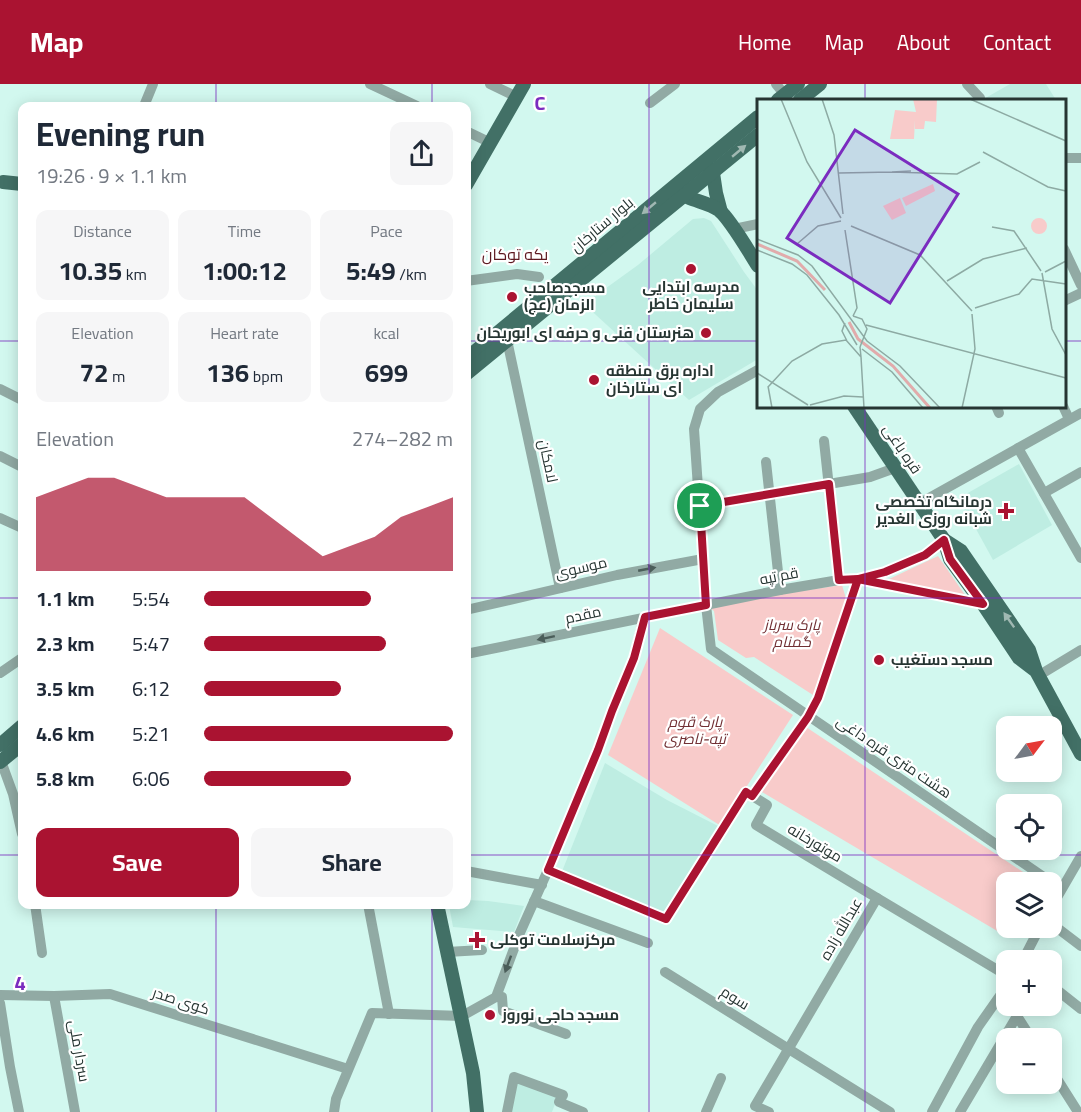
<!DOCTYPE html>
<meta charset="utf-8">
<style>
:root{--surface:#fff;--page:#f6f6f7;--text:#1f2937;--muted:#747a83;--accent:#aa1331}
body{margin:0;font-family:Georgia,Cairo,serif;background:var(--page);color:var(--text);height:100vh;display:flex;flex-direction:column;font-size:22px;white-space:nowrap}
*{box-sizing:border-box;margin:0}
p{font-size:20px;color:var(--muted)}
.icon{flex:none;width:33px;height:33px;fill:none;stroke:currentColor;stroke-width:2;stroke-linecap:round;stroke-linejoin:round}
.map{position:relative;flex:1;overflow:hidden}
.sheet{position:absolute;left:18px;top:18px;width:453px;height:807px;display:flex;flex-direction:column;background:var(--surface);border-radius:12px;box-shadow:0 3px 15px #0003}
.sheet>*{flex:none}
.needle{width:39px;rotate:58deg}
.fabs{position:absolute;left:996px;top:632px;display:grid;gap:12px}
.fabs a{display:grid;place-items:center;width:66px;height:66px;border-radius:12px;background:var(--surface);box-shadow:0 3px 15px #0003;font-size:30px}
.pin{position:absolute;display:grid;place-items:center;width:51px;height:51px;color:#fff;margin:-26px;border:3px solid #fff;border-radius:50%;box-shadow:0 2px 6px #0007}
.round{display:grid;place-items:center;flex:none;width:63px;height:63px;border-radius:12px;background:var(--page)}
.head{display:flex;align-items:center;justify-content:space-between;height:102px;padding:0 18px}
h1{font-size:33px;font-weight:700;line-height:45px}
.metrics{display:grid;grid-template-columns:repeat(3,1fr);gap:9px;height:102px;padding:6px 18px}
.metrics div{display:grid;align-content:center;border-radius:12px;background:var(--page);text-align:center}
.metrics b{font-size:26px;font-weight:700}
.metrics small{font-size:16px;font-weight:400}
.metrics p{font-size:16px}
.chart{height:168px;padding:12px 18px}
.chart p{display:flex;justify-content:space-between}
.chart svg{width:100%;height:108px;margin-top:6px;fill:var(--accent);opacity:.7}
.primary-button{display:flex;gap:12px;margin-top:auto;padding:12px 18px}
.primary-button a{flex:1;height:69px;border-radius:12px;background:var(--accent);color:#fff;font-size:24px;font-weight:700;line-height:69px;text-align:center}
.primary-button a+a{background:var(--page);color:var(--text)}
ul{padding:0 18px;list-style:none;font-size:20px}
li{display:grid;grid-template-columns:96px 72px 1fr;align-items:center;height:45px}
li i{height:15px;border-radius:8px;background:var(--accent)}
header{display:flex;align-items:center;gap:36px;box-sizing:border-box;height:84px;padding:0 30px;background:var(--accent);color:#fff}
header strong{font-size:28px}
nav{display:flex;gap:33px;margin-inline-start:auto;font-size:21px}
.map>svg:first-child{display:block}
.built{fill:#beede2}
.green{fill:#f8cbca}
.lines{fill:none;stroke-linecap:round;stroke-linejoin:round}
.minor{stroke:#91aaa4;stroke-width:10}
.major{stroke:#427066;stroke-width:14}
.oneway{fill:#a0b8b2}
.oneway2{fill:#4b5e5a}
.route-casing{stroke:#fff;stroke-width:12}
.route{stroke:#aa1331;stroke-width:8}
.grid{fill:none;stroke:#7b2cbf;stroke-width:1.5;stroke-opacity:0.55}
.poi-dot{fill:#aa1331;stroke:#fff;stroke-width:2}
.labels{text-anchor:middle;stroke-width:4.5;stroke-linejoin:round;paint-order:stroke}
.street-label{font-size:15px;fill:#263532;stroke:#fff}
.poi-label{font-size:15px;font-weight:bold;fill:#263532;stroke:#fff;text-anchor:start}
.park-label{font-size:15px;font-style:italic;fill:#712f33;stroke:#fff}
.neighbourhood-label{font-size:16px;fill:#5e1920;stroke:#fff}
.inset-river{fill:none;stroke:#e1abab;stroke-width:3}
.inset-road{fill:none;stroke:#8daaa3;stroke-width:1.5}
.view{fill:#7b2cbf;fill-opacity:0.15;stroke:#7b2cbf;stroke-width:3}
.inset-edge{fill:none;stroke:#263532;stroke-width:3}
.grid-label{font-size:20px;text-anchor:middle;font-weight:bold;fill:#7b2cbf;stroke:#fff;stroke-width:4.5;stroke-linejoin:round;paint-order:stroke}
</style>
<header>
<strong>Map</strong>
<nav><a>Home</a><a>Map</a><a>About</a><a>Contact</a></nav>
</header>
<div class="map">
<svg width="1081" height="1028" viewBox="0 0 1081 1028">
<rect width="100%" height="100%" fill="#d2f8ef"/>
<g class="built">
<polygon points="1010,0 1046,0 1056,16 982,16"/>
<polygon points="704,134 711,137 744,188 758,207 758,275 689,316 584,220 638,181 693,135"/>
<polygon points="1019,380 1052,441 993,476 959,414"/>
<polygon points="605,679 667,716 720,743 665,831 561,790"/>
<polygon points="467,816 488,817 524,822 514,848 453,843 449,821 466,820"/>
<polygon points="515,998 558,1012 552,1028 509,1028"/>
</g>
<g class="green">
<polygon points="938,472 965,511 887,496"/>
<polygon points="842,501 847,518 813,611 754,573 746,574 718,556 714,527 706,521"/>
<polygon points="660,544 793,631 721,742 608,671"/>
<polygon points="806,643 1038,798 1006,798 1006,843 1009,843 1004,851 762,708"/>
</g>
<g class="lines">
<g class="minor">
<polyline points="370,0 417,22"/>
<polyline points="490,0 517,13"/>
<polyline points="776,0 785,11"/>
<polyline points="967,0 980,14"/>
<polyline points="650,19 675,0"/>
<polyline points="144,22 153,0"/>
<polyline points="466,47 491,59"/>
<polyline points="1064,74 1081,74"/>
<polyline points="734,145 758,140"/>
<polyline points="1064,165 1081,201"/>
<polyline points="466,197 517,190 539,193"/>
<polyline points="1064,217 1081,209"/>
<polyline points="507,256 560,504"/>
<polyline points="758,286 718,308 700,325 694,345 706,521 711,565 1051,798"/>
<polyline points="0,305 22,316"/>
<polyline points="996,322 999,329"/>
<polyline points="1063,322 1069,335"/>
<polyline points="824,357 839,496"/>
<polyline points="1018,364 1081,474"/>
<polyline points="0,372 22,383"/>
<polyline points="766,378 780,506"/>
<polyline points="1044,409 1081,388"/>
<polyline points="920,419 1081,329"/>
<polyline points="700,422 870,393 895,384"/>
<polyline points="0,434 22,444"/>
<polyline points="944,456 925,471 885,488 858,495 983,520"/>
<polyline points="466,526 617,491 703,475"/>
<polyline points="466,570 780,506 839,496 858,495 818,614 808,632 752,712"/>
<polyline points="0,589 22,574"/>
<polyline points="1038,592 1081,566"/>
<polyline points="466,623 466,624"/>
<polyline points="1,677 13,710 22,750"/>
<polyline points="548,786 666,835 746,708 767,721 756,741 877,814"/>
<polyline points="466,787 542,801"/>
<polyline points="534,817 648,859"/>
<polyline points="35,820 42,869"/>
<polyline points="368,820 389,930"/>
<polyline points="1052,822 1081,772"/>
<polyline points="1052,840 1081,862"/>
<polyline points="447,868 482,866"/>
<polyline points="1023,876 1040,843"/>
<polyline points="665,888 890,1028"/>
<polyline points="1052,902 1081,925"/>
<polyline points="0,911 54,912 110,910 348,985"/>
<polyline points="54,912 75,1028"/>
<polyline points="496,913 502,913 503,927 566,950"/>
<polyline points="0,919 10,983 19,1028"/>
<polyline points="1010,921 1031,954"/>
<polyline points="1052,987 1078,1028"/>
<polyline points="334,1028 336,1015 372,929 462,932 496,913 519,851 548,786 598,666 612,627 634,574 644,533"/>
<polyline points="507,1028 514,993 563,1011 559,1018 583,1028"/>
<polyline points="706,1028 721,994"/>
<polyline points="769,1028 755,1022 877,814 1006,891"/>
<polyline points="932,1028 978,943 1006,903"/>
<polyline points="960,1028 1017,932"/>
</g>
<g class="major">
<polyline points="778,16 798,0"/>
<polyline points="800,16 820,0"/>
<polyline points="709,84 713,89 716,109 721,128"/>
<polyline points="3,98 22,100"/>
<polyline points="466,101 524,0"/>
<path d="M680 108C687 116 708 118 719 126 731 136 749 168 758 182"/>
<polyline points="466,275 758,33"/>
<polyline points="466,290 758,51"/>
<polyline points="854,322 944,456"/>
<polyline points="1036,587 1019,574 983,520 950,475 944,456 961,467 1029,566 1036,587 1081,670"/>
<polyline points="0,661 22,642"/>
<polyline points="0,678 22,660"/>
<polyline points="437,820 473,989 477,1028"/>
</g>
</g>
<defs><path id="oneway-solid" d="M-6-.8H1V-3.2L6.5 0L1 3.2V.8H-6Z" transform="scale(1.5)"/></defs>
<g class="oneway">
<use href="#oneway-solid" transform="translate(739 67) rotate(-40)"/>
<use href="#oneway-solid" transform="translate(649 124) rotate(140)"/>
<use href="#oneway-solid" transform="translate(1009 536) rotate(-125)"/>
</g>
<g class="oneway2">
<use href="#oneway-solid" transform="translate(647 485) rotate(-11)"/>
<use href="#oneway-solid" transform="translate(546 554) rotate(168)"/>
<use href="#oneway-solid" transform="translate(508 880) rotate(110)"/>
</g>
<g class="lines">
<g class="route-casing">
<polyline id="route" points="700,422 706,521 645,533 634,574 612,627 598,666 548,786 666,835 746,708 752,712 808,633 818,614 858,495 885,488 925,471 944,456 950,475 983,520 858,495 839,496 829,400 700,422"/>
</g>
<use href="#route" class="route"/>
</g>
<path class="grid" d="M216 0V22M432 0V22M649 0V1028M865 0V16M0 257H22M466 257H758M1064 257H1081M865 322V1028M0 514H22M466 514H1081M0 771H22M466 771H1081M216 820V1028M432 820V1028"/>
<g class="poi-dot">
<circle cx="691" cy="185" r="6"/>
<circle cx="512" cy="213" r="6"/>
<circle cx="706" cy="249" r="6"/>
<circle cx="594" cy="296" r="6"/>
<path d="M1003 418h6v6h6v6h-6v6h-6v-6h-6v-6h6z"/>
<circle cx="879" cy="576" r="6"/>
<path d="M474 847h6v6h6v6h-6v6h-6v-6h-6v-6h6z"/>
<circle cx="490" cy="931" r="6"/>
</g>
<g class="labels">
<g class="street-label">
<text transform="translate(602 141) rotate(-40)" y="5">بلوار ستارخان</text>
<text transform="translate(902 365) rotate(56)" y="5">قره باغی</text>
<text transform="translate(548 377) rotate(78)" y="5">لامکان</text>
<text transform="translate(581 484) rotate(-13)" y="5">موسوی</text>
<text transform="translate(779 492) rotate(-11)" y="5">قم تپه</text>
<text transform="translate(583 531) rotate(-12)" y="5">مقدم</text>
<text transform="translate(894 673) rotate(34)" y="5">هشت متری قره داغی</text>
<text transform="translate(815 759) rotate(31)" y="5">موتورخانه</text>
<text transform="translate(841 845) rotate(-60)" y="5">عبدالله زاده</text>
<text transform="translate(735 914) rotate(32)" y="5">سوم</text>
<text transform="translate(181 917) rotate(18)" y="5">کوی صدر</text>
<text transform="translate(79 967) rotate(80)" y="5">سردار ملی</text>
</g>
<g class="poi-label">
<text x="691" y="208" text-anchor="middle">مدرسه ابتدایی<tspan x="691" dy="17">سلیمان خاطر</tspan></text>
<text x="524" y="209">مسجدصاحب<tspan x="524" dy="17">الزمان (عج)</tspan></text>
<text x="694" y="254" text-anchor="end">هنرستان فنی و حرفه ای ابوریحان</text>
<text x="606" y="292">اداره برق منطقه<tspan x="606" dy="17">ای ستارخان</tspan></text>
<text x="992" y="423" text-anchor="end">درمانگاه تخصصی<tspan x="992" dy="17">شبانه روزی الغدیر</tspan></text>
<text x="891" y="581">مسجد دستغیب</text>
<text x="490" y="861">مرکزسلامت توکلی</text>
<text x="502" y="936">مسجد حاجی نوروز</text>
</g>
<g class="park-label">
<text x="792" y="546">پارک سرباز<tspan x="792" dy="17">گمنام</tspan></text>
<text x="695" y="643">پارک قوم<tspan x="695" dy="17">تپه-ناصری</tspan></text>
</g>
<g class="neighbourhood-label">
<text x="515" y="176">یکه توکان</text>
</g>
</g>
<g transform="translate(757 15)">
<rect width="309" height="309" fill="#d2f8ef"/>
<path d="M156 0H180L179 23 168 22 167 30H158V21L157 40H133L138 11 159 13ZM176 85 178 92 149 107 145 99ZM143 99 149 114 135 121 126 107ZM274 127a8 8 0 1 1 16 0a8 8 0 1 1-16 0Z" fill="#f8cbca"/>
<path class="inset-river" d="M0 145 40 162 68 191M92 223 101 240 136 267 173 309"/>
<path class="inset-road" d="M24 0 50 63 84 119M65 0 77 36 86 115M213 0 309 42M226 53 291 88 309 92M154 72 135 73 200 75 223 63M82 74 135 73M94 127 163 156 215 212M235 128 257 132 284 172M88 131 100 209 96 217M0 140 41 156 55 167 110 242 143 267 183 309M40 145 61 127 84 122M0 151 35 165 50 176 82 216 100 246M288 173 309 162M285 174 295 230 309 256M190 182 226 160 270 149M218 209 262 195 275 180 309 185M96 217 105 220 110 230 103 248M88 224 85 232 90 242M109 226 309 279M105 250 135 273 166 309M104 258 107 309M0 274 51 306M11 287 15 309M11 288 35 262 65 245 89 241 104 258 103 248M53 306 87 297 106 298M205 309 218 250 215 215"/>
<path class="view" d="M98 31 201 95 133 204 30 139Z"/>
<rect width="309" height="309" class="inset-edge"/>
</g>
<g class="grid-label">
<text x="540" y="26">C</text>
<text x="20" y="906">4</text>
</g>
</svg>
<div class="fabs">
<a><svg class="needle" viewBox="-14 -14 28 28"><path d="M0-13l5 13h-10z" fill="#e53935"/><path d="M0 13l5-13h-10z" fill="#747a83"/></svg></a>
<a><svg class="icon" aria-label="locate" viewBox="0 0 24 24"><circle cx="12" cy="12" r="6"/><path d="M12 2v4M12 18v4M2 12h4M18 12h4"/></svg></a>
<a><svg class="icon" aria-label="layers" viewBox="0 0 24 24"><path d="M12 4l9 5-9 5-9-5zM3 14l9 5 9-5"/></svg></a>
<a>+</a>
<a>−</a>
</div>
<div class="pin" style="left:700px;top:422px;background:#1e9e55"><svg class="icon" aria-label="arrive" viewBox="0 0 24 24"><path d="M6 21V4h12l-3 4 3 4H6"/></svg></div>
<section class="sheet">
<div class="head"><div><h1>Evening run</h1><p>19:26 · 9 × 1.1 km</p></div><a class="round"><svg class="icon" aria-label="share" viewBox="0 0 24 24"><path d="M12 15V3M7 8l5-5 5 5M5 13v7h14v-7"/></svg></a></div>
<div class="metrics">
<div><p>Distance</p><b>10.35<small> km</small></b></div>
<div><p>Time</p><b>1:00:12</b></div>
<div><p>Pace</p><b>5:49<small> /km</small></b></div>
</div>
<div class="metrics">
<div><p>Elevation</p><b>72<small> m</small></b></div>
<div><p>Heart rate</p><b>136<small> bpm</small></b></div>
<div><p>kcal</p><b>699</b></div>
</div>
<div class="chart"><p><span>Elevation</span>274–282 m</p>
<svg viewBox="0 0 160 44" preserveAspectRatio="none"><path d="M0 44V14L10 10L20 6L30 6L40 10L50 14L60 14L70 14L80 14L90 22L100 30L110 38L120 34L130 30L140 22L150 18L160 14V44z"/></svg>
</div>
<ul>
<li><b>1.1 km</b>5:54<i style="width:67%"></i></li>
<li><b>2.3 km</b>5:47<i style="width:73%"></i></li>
<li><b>3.5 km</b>6:12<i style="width:55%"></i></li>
<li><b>4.6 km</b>5:21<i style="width:100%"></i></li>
<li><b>5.8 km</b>6:06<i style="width:59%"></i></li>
</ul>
<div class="primary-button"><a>Save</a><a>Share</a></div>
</section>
</div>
